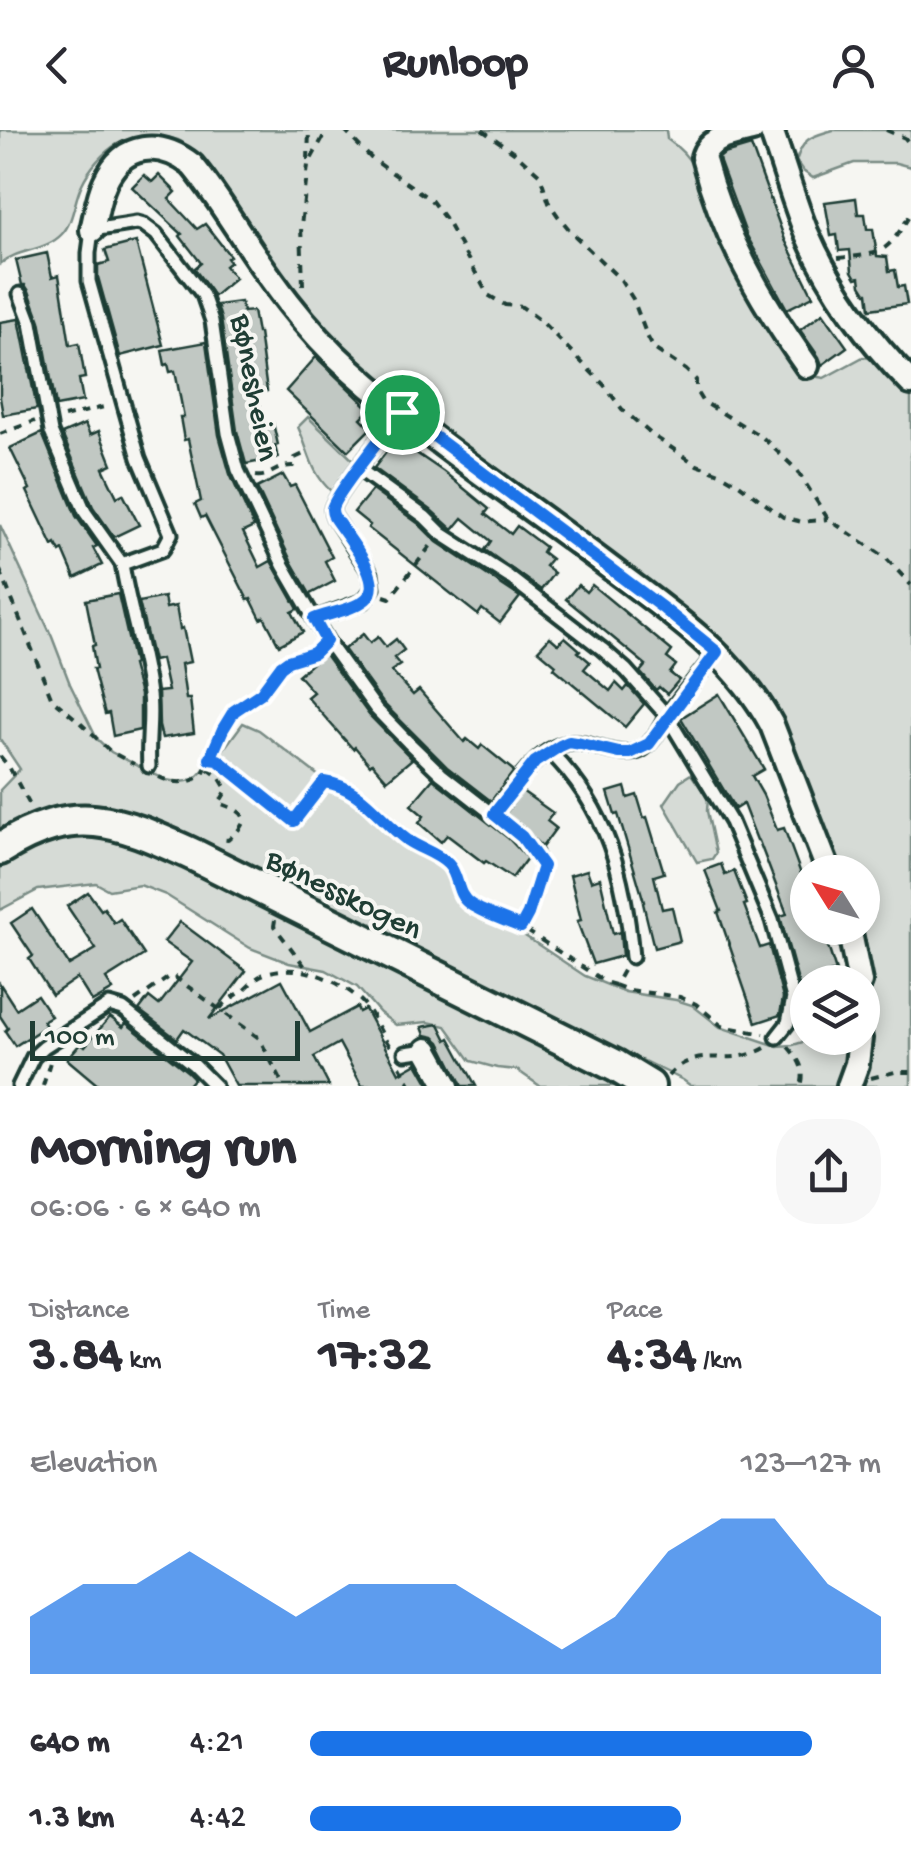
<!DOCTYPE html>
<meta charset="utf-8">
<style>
:root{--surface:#fff;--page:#f7f7f7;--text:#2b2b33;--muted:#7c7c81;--accent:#1a73e8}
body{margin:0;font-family:"Gochi Hand",sans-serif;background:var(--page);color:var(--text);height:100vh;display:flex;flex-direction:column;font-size:38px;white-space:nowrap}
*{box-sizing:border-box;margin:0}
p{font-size:32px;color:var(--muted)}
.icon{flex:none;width:55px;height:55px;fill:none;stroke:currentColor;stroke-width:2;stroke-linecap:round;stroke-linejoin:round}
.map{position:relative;height:956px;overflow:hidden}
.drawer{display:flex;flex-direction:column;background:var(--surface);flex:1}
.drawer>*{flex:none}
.needle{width:65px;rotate:307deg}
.buttons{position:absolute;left:790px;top:725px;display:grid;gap:20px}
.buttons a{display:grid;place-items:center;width:90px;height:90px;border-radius:50%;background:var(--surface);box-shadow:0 5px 15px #0003;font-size:50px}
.scale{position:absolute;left:30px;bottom:25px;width:270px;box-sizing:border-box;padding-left:10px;border:5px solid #1f3d34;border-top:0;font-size:28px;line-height:35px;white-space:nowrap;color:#1f3d34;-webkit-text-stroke:8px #f6f6f2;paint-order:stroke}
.pin{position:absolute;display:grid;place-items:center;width:85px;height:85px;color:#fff;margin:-42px;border:5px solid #fff;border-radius:50%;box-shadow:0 2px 10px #0007}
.round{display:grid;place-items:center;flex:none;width:105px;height:105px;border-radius:40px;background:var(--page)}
.summary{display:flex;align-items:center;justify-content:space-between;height:170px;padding:0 30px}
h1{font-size:55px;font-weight:700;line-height:75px}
.figures{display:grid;grid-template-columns:repeat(3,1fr);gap:15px;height:170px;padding:10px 30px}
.figures div{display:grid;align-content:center}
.figures b{font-size:50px;font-weight:700}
.figures small{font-size:28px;font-weight:400}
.figures p{font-size:28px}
.chart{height:280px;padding:20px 30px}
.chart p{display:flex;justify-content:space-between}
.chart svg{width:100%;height:180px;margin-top:10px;fill:var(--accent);opacity:.7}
ul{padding:0 30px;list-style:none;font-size:32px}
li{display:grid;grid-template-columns:160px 120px 1fr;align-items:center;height:75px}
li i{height:25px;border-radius:12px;background:var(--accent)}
header{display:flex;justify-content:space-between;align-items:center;height:130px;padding:0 30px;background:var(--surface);font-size:45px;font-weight:700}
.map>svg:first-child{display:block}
.green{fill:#d6dbd6;stroke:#7a8c85;stroke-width:2.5}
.building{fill:#c1c8c3;stroke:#1f3d34;stroke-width:2.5}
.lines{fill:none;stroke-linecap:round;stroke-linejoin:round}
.service-casing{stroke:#1f3d34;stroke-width:19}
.minor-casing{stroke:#1f3d34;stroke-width:30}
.secondary-casing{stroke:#1f3d34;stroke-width:38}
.path{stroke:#1f3d34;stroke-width:4;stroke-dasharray:8 8;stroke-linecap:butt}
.service{stroke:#f6f6f2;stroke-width:11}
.minor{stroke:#f6f6f2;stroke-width:22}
.secondary{stroke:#f6f6f2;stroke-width:30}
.route-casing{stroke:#fff;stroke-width:20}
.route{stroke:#1a73e8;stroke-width:12}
.labels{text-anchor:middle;stroke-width:8;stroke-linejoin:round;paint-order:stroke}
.street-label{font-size:32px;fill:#1f3d34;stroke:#f6f6f2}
</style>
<header><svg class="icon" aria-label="back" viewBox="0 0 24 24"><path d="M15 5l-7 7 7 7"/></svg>Runloop<svg class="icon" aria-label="person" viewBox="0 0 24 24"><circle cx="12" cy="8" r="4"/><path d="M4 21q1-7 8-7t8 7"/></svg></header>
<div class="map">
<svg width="911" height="956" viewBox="0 0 911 956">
<rect width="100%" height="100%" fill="#f6f6f2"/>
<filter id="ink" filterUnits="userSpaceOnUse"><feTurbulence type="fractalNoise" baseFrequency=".01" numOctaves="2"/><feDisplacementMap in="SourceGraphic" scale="20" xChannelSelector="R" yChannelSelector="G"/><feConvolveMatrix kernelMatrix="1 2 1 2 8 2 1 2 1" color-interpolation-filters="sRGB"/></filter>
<g filter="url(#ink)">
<g class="green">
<path d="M0 0H666L667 9C705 35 702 64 717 102 723 118 733 134 742 149 761 182 785 213 807 245L824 248 863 227C883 228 897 250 911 263V956H691L683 950 642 930 635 933 624 956H540L517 940 497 938 471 931 446 896 428 892 396 895 380 883 357 857 326 840 289 833 250 818 166 765 140 755 109 760 96 753 38 760 0 780V660L20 639 0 609V395L52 507 70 554 97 609 111 622 166 650C190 655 199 650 210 629L294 692 323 655 347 661 366 675 389 701 414 721 437 731 451 745 456 766 462 774 516 800 585 846 625 862 676 870 692 875 720 897 777 916 793 915 816 908H862L863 889 871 885 868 867 867 838 856 798H862V742H842L773 570 759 552 711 504 376 249 327 205 304 178 196 25C191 20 185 13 178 10 165 5 130 7 117 14 103 22 89 39 82 54 74 70 74 91 62 104 45 122 19 118 0 134Z"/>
<path d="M833 0H911V37L896 33H854L813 48 803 41 796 31C804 7 810 7 833 0Z"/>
<path d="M308 287 355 332 332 362C310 342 310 323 298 297Z"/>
<polygon points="243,593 259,600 324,650 293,690 217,628"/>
<polygon points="691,644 708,668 707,681 716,723 712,729 697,732 664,674 680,651"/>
</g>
<g class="building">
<polygon points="751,16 785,110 813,166 787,179 746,104 720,33 719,28 724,24"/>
<polygon points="144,45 152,52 159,45 176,62 169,69 197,99 205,94 230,126 227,128 230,132 225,136 235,148 214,166 196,141 195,138 201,133 180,106 182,104 132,57"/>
<polygon points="856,68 858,84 865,84 867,99 873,99 877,126 887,127 889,141 895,140 898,157 904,156 907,174 870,179 868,163 866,163 861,155 860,147 856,148 852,141 850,120 839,121 837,105 831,106 825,72"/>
<polygon points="136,112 163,215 120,226 98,147 98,135 109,132 105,120"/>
<polygon points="47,123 52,147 59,145 70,215 79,213 85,248 79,249 83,271 56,276 40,191 29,161 25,155 22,155 16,130"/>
<polygon points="241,172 243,182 253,181 257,203 259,203 267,261 258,263 264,295 273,293 278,315 275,316 278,328 246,334 237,301 221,189 217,175"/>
<polygon points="823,183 847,217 822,235 819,227 800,200"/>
<polygon points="19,189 37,279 3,285 0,268 0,192"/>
<polygon points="206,212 219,305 230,344 254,397 243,402 260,437 271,431 298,479 292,482 303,502 279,515 264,487 261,489 251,469 248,470 205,386 201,388 195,374 201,371 188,309 184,310 180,287 184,287 175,241 170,242 168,234 165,235 162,220"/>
<polygon points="316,227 370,279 361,288 371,298 348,321 286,261"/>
<polygon points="85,294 90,305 99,301 112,334 103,338 117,367 123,364 139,395 114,407 93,377 62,304"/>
<polygon points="42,303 76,386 97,416 93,418 102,435 75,448 63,420 60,422 56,414 53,416 27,361 30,359 10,318"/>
<polygon points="391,316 400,324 406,316 444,342 489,379 485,384 511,404 517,396 545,417 542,422 551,429 545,436 554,443 541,460 485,420 491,411 463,388 453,400 431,380 374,338"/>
<polygon points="283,345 290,357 295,355 332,427 325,431 335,451 310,464 291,431 257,358"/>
<polygon points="372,360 419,394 437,412 520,467 500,493 482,479 478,485 368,398 370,395 354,382"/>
<polygon points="578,455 586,462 592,455 672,521 667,528 676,535 670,543 679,550 667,564 659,557 656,560 640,542 646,535 566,469"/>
<polygon points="118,464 134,534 132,535 140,565 140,600 113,606 109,583 105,584 93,539 96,539 92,516 95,515 86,470"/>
<polygon points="164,467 166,478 176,476 180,499 183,498 190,532 181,534 186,569 190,569 194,603 162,608 159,596 158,562 168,561 161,529 153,531 139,472"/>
<polygon points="363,504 370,513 378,507 386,517 396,509 404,520 394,528 400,535 391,541 413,565 419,560 464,612 467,609 479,619 482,615 514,641 491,671 447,637 383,573 344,519"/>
<polygon points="550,507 558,514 565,507 580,520 578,522 590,532 584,539 610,561 616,553 624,561 628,556 644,574 625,597 554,538 556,535 538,520"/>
<polygon points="324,523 369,585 412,629 387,650 372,633 370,635 355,617 353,619 307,567 313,562 298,545"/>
<polygon points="719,564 764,639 752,646 763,665 777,700 784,698 804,752 797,755 808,786 808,798 811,798 812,800 822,798 836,841 829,843 832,852 808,852 808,875 801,878 802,866 780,786 787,784 759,711 757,710 743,674 735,679 681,588"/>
<polygon points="433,649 508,708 527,728 512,748 486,731 484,733 447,705 441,712 419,693 424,686 411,675"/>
<polygon points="625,657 628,668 637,665 644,688 647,687 664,743 654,746 662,779 672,777 680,811 654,818 643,773 644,772 618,684 615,685 608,662"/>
<polygon points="522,661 553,683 547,691 556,698 542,717 506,683"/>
<polygon points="721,734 725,745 734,741 747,774 744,775 760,818 769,815 783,868 780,885 756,893 718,782 721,781 705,740"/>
<polygon points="587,740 591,751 600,748 613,804 620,802 622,826 593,834 577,791 581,790 570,745"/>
<polygon points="88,762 101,780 104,778 114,793 120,789 144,825 106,849 113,860 92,872 77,848 52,865 29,829 33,826 11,793 32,779 69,835 96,819 67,776"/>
<polygon points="180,792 246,841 209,889 282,850 310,902 357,877 359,882 365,879 399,943 417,933 430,956 362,956 339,913 314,927 329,956 236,956 219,925 184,899 177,909 139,880 149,867 159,875 192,832 164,812"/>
<polygon points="0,854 16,879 37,865 51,886 43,891 46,896 15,916 5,901 8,898 0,886"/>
<polygon points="110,887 123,897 126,893 188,942 194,948 187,956 99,956 67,929 81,913 85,916"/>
<polygon points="439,894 447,910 450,908 476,956 462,956 440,912 434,907 425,905 422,897"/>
</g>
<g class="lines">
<g class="service-casing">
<g id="service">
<polyline points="20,164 31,193 51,302 85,382 122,434"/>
<polyline points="359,339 425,387 442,404 509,447 602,519 626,540 667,586 731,692 772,790 793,868 788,893 777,907"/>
<path d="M314 489 364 471 373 458 371 444 334 387C333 385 332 382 332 379 333 367 390 296 402 282"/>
<path d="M549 621C608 678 625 747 632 827"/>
<path d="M149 636C147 612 152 589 149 565 144 521 129 478 122 434L163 419 171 404 139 328 89 151V123L92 100 137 93 144 95 156 104 203 165 212 191 228 303 238 340 283 435 327 511 376 579 408 612 441 644 514 701 535 723"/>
<path d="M494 683C513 660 538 614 572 613 582 612 593 616 603 619 616 622 628 626 641 620 655 612 660 596 669 583 684 562 701 543 717 522"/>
<polyline points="405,923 427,920"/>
<polyline points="19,956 33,927 44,917 109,875 123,879 194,935 215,956"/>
</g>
</g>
<g class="minor-casing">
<g id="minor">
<path d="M752 0C734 5 709 7 703 27 723 105 761 171 807 236"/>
<path d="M771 0C783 34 793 69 806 102 830 158 869 211 911 253"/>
<path d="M92 100C96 84 98 67 105 52 123 12 160 10 192 35 208 54 222 76 236 97 269 148 304 198 350 239 429 310 519 369 604 433 667 481 734 524 772 595L829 742"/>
<polyline points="849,798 860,852"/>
<polyline points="427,920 447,956"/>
<polyline points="849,956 857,934 860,908"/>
</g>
</g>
<g class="secondary-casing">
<path id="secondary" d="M0 719C77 671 118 691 194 725L616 936 649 956"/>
</g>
<g class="path">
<polyline points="344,0 371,28 431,70 446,90 488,165 505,175 522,177 541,191 604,255 622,279 651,304 697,335 720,343 739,354 783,387 802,392 828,389"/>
<polyline points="482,0 514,22 540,45 549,73 558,86 574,105 621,150 633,169 647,206 654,219 686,240 696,250 696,261 702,271 762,307 797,340 828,389 885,427 911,455"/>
<polyline points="886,0 905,8 911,16"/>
<polyline points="308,30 309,0"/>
<path d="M838 128C883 124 886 124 910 85"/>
<polyline points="303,155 301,96 308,35 327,0"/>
<polyline points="64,287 108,276"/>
<polyline points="0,304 35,291"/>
<path d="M256 346C271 348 275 335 294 336L295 328 308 322"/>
<polyline points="0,440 52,569 76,589 111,622 134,634"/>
<polyline points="384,466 390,468 432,414"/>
<polyline points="0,626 9,637 31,677"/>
<polyline points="210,629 218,630 293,691 324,652 340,655 358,665 408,710 446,732 453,740 462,768 472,776 521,797 605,852 615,855 625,837"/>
<path d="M208 639 219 647 227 660 219 673C245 682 254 688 228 710L219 709"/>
<path d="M159 647C173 654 188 654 202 646L223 599 234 581 261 563 281 536 318 520"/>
<polyline points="275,790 274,796 310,843"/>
<polyline points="521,797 528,784 543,736"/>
<polyline points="615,855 628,860 680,867 696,874 722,896 764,904"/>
<polyline points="135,871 172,845 259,908 284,956"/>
<path d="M220 879C226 871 235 866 244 860 250 855 255 848 262 845 294 830 340 849 363 873 375 886 381 906 392 919"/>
<path d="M788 917C799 929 806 940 801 956"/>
<polyline points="400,936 411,956"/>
<path d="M668 946C698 913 728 939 765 918"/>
<polyline points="871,948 895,942 911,942"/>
<polyline points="43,956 50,932"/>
</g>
<use href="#service" class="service"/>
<use href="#minor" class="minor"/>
<use href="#secondary" class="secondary"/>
</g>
</g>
<g class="lines" filter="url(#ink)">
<g class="route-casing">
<path id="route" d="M402 282 664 479 717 522 649 614 630 623H619L581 614 569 612 560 616 535 632 494 684 522 707 543 736 528 784 521 797C505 790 485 784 470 774 455 764 460 746 448 734 437 723 420 719 407 710 378 689 362 657 324 652L294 691 218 630 210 629 223 599 234 581 261 563 281 536 288 531 314 523 326 511 314 489C330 483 353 480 366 469 387 451 345 405 334 387 333 385 332 382 332 379 333 367 390 296 402 282Z"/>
</g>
<use href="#route" class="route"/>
</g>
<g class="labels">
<g class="street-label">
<text transform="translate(257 257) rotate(79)" y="11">Bønesheien</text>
<text transform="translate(345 762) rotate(26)" y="11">Bønesskogen</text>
</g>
</g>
</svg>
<div class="buttons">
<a><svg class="needle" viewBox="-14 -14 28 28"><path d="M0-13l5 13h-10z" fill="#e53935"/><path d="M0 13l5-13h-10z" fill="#7c7c81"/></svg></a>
<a><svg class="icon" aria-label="layers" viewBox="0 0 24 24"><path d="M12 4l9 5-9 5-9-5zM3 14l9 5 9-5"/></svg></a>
</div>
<div class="scale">100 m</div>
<div class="pin" style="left:402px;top:282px;background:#1e9e55"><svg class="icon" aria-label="arrive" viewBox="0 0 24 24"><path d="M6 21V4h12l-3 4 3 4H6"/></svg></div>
</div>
<section class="drawer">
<div class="summary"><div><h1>Morning run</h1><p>06:06 · 6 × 640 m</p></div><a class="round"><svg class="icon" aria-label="share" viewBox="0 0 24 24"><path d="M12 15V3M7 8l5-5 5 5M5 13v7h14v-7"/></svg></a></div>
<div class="figures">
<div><p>Distance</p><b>3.84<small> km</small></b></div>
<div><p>Time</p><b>17:32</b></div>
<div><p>Pace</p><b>4:34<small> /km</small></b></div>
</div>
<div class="chart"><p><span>Elevation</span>123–127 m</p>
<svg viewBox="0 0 160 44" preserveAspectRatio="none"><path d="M0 44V30L10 22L20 22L30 14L40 22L50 30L60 22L70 22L80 22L90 30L100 38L110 30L120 14L130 6L140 6L150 22L160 30V44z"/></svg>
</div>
<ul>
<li><b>640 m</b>4:21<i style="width:88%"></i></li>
<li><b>1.3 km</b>4:42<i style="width:65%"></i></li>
</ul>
</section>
